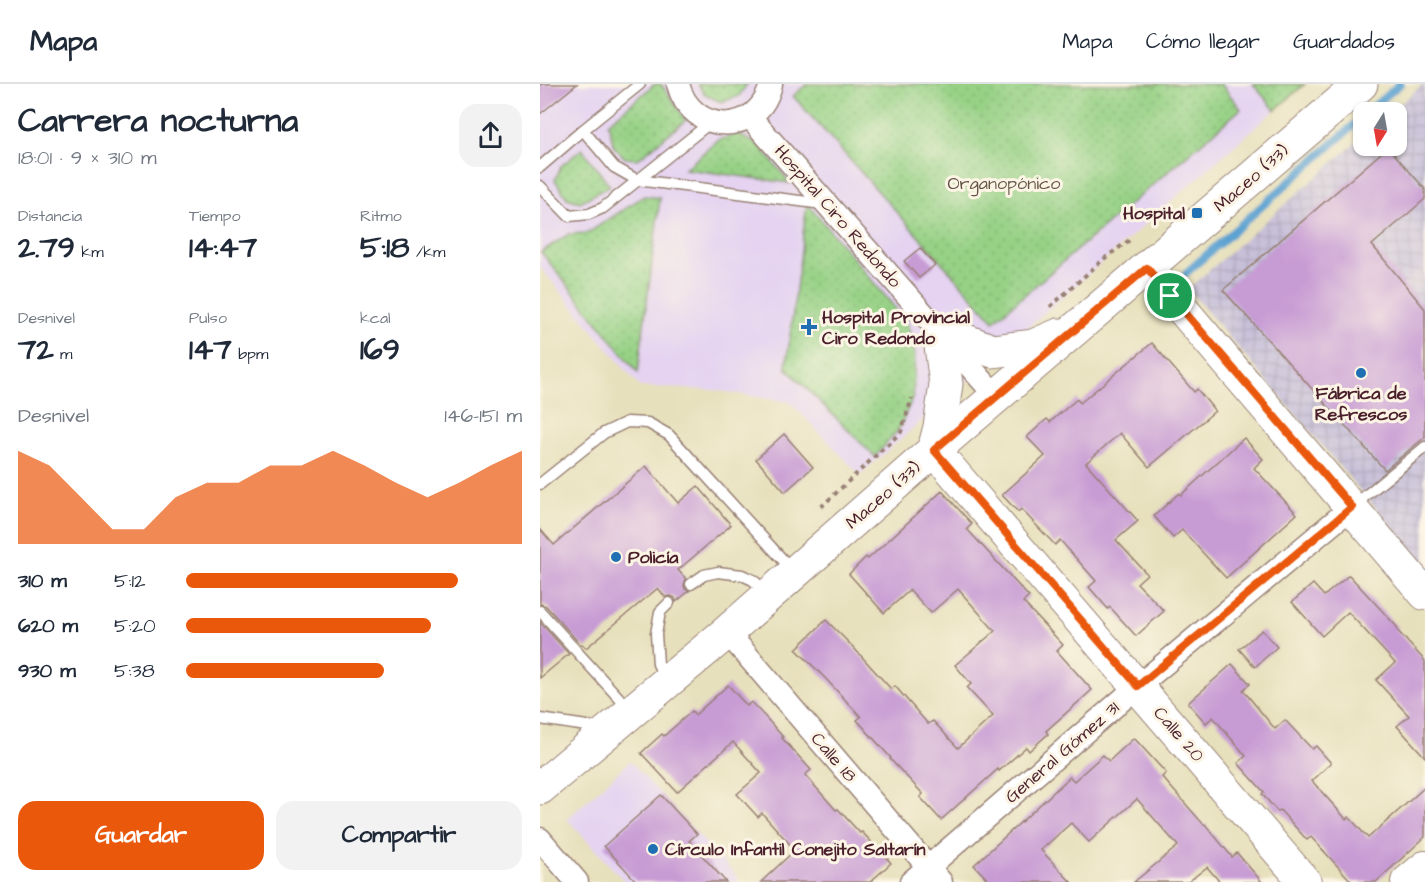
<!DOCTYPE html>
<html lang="es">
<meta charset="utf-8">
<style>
:root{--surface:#fff;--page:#f2f2f3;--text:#1f2937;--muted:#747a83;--line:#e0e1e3;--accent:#ea580c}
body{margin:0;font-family:"Architects Daughter",sans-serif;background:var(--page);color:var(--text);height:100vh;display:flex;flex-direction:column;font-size:22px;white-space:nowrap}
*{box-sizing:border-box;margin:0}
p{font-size:20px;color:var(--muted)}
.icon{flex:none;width:33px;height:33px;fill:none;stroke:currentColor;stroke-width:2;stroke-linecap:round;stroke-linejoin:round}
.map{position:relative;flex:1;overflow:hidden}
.side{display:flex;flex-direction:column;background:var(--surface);width:540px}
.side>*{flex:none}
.needle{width:39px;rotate:191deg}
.tools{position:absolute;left:813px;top:18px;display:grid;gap:12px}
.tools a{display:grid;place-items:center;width:54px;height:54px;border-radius:12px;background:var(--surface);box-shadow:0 2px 4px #0004;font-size:30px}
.pin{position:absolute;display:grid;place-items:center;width:51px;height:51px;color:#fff;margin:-26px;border:3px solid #fff;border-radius:50%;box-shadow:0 2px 6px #0007}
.round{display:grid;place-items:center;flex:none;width:63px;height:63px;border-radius:18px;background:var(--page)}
.head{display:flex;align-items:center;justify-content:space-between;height:102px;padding:0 18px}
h1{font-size:33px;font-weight:800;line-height:45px}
.stats{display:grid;grid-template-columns:repeat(3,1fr);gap:9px;height:102px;padding:6px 18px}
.stats div{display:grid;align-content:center}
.stats b{font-size:30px;font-weight:800}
.stats small{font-size:16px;font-weight:400}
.stats p{font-size:16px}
.chart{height:168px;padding:12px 18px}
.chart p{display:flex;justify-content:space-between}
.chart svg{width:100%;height:108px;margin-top:6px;fill:var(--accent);opacity:.7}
.button{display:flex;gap:12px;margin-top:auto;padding:12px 18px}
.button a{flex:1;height:69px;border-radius:18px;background:var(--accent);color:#fff;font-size:24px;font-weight:800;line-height:69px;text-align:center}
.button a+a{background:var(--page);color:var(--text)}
ul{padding:0 18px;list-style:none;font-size:20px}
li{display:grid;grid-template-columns:96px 72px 1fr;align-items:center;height:45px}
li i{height:15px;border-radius:8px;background:var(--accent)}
header{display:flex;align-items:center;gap:36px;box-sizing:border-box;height:84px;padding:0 30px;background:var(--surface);border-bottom:2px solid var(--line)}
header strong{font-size:28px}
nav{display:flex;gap:33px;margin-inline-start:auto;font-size:21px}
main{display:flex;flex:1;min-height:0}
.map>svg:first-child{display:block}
.built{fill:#e5d3f1}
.industrial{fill:url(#industrial-grid)}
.grass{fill:url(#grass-dots);stroke:#707858;stroke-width:1.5}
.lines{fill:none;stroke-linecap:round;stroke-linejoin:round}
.stream{stroke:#5ca2d2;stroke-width:8}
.building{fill:#c79bd4}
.lane-casing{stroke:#988074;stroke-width:13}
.street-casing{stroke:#988074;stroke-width:25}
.secondary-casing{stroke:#988074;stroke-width:34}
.primary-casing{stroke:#988074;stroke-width:35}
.path{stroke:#988074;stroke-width:4;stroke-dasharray:4.5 4.5;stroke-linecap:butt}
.lane{stroke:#fff;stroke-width:10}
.street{stroke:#fff;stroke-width:22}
.secondary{stroke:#fff;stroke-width:32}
.primary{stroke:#fff;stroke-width:33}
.route-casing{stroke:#fff;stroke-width:12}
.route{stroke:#ea580c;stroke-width:8}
.poi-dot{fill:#1f6fb2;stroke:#fcf5e5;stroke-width:2}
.labels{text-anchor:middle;stroke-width:6;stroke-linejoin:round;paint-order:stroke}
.street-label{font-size:18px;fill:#4a1f2b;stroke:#fcf5e5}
.park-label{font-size:18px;fill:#615446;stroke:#fcf5e5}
.poi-label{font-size:18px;font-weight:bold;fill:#4a1f2b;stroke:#fcf5e5;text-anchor:start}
</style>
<header>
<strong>Mapa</strong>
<nav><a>Mapa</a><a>Cómo llegar</a><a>Guardados</a></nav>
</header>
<main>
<section class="side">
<div class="head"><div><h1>Carrera nocturna</h1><p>18:01 · 9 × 310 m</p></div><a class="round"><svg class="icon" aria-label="share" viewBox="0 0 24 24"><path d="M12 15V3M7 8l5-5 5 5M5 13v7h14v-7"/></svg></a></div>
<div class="stats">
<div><p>Distancia</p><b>2.79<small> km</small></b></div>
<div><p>Tiempo</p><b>14:47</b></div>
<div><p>Ritmo</p><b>5:18<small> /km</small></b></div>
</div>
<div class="stats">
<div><p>Desnivel</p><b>72<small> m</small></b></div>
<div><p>Pulso</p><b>147<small> bpm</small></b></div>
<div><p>kcal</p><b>169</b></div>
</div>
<div class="chart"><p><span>Desnivel</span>146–151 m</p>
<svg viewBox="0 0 160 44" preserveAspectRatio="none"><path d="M0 44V6L10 12L20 25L30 38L40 38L50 25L60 19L70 19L80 12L90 12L100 6L110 12L120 19L130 25L140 19L150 12L160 6V44z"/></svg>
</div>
<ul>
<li><b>310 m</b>5:12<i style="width:81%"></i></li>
<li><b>620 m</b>5:20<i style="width:73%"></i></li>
<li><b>930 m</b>5:38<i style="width:59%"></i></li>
</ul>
<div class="button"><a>Guardar</a><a>Compartir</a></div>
</section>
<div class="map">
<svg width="885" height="798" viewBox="0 0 885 798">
<defs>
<pattern id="industrial-grid" width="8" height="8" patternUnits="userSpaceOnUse" patternTransform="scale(1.5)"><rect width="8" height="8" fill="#c7c0d9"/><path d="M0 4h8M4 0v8" fill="none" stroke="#aca5ba"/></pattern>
<pattern id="grass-dots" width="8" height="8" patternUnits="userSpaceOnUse" patternTransform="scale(1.5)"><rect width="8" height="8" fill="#96d185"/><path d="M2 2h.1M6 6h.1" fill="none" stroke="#83b373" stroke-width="1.8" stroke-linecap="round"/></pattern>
</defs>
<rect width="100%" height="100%" fill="#fcf5e5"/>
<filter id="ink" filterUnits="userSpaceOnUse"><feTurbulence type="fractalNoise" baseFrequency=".0167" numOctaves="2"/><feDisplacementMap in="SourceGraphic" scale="12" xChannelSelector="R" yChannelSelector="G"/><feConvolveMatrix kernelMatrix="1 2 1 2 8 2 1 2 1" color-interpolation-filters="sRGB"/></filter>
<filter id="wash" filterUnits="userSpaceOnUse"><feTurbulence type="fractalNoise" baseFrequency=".008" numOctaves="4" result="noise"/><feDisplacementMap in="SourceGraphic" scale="24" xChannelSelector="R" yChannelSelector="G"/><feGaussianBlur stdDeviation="1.35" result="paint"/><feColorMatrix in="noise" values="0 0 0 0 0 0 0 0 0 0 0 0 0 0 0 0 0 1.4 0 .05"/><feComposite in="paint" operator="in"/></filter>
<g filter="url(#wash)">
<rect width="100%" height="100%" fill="#e7e0bc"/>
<g class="built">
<polygon points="0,0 713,0 735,26 320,391 250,318 174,306 100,303 0,183"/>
<polygon points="90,677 199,795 195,798 85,798 27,735"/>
</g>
<polygon class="industrial" points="883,0 885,0 885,482 648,205 823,52 824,62 856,62 856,28 851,28"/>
<g class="grass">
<polygon points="115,0 121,0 146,36 98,75 85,74 74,63 68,39"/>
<polygon points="158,0 207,0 199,12 181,18 164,10"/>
<polygon points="267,0 681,0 701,25 454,237 253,12"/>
<polygon points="713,0 765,0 735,26"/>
<polygon points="198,50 220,62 250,99 145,85 178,56"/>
<polygon points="42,65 70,102 40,118 27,114 15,96 21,82"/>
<polygon points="104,112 120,114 98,289 1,168 29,150 48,149"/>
<polygon points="267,119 367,238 375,270 373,313 359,345 335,373 246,284"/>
</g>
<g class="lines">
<g class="stream">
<polyline points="827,28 860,0"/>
<polyline points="646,189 824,32"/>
</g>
</g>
<g id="blocks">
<g class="building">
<polygon points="0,0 37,0 0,30"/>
<polygon points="848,63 885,105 885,115 832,161 885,225 885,353 845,386 683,206"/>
<polygon points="380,164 395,181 379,194 364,177"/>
<polygon points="612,259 654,308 657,305 675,327 609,383 580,349 546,379 598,437 576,456 607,490 597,499 624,527 596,552 570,523 568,525 549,503 556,497 520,456 515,461 481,425 478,428 462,411 505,372 487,353 507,335 510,338 537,315 540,319"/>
<polygon points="244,350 273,383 245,408 216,375"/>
<polygon points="704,354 723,375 714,384 757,430 686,494 642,446 633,454 614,432 639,409 641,411"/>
<polygon points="106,382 138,419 158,402 191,441 138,486 146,495 144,501 145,505 149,507 136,518 135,514 131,512 125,513 118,504 46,564 42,560 41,561 6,522 0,520 0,445 14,461"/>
<polygon points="402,407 432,440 427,445 489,513 483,518 523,561 517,567 552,606 506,647 508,650 489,667 486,663 459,687 458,685 401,736 380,713 383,710 350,675 351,674 317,636 321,633 285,594 256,565 286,536 313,563 351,605 355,602 388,640 393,637 418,664 453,632 427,604 431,600 415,581 455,547 418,505 391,529 370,506 344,529 309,490 326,473 328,475"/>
<polygon points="809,491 858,544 856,545 885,577 885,673 857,642 869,632 836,596 855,579 808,528 782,552 752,518 773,500 784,512"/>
<polygon points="0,538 29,570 0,594"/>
<polygon points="722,546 737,563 715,583 699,565"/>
<polygon points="692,580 710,600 703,606 735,645 745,636 772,665 776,662 791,679 772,697 806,735 809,733 828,754 885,703 885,753 836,798 812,798 771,753 767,756 740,726 738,728 722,710 724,708 698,679 706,672 673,633 666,639 648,619"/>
<polygon points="188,601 207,622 211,618 228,636 243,653 242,654 271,686 265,691 296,726 298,725 320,749 322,748 351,779 330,798 221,798 255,766 222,729 218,733 197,710 221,689 193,658 137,708 101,669 122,650 124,652 152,627 155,631"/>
<polygon points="594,654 626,689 622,693 664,741 665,740 692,773 697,769 722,798 680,798 667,783 648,798 594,798 638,762 597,715 549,758 531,739 501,766 531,798 450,798 434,781 530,693 534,697 563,671 569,677"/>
<polygon points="121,711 157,750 149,757 186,798 97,798 64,762"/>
</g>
</g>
</g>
<g filter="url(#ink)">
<use href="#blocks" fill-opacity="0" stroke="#988074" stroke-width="1.5"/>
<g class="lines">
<g class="lane-casing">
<g id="lane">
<polyline points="43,46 74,83 97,96 283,120"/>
<polyline points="0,83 43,46 100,0"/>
<polyline points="0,102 29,132 49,130 63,124 171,38"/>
<polyline points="0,400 64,349 87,338 108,339 129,351 253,487"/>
<polyline points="813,422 885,363"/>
<polyline points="151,500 164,491 178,488 202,491 213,496 227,509"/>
<polyline points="0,527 89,625"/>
<polyline points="125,594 118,580 116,550 120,528 129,519"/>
<polyline points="0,635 60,644"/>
</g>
</g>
<g class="street-casing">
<g id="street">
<path d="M138 0C151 52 219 53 231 0"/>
<polyline points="210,33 456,312"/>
<polyline points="187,548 401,798"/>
<polyline points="0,755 37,798"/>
<polyline points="371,798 598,602 812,423"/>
</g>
</g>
<g class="secondary-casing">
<g id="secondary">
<polyline points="607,184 885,510"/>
<polyline points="394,366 765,798"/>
<polyline points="867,798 885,783"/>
</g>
</g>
<g class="primary-casing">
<g id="primary">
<polyline points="394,366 400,343 406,300 399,247 453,267 493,262 519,251"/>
<polyline points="0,704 187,548 394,366 821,0"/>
</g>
</g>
<g class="path">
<polyline points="510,223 565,174 591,155"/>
<polyline points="281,423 361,348 372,314"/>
</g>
<use href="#lane" class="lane"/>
<use href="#street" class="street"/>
<use href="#secondary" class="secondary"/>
<use href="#primary" class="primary"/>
</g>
</g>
<g class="lines" filter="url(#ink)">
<g class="route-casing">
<polygon id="route" points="607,184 812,423 598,602 394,366"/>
</g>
<use href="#route" class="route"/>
</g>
<g class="poi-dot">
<rect x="651" y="123" width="12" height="12" rx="3"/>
<path d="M266 234h6v6h6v6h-6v6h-6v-6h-6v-6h6z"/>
<circle cx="821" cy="289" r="6"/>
<circle cx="76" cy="473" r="6"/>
<circle cx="113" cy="765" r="6"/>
</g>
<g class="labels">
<g class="street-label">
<text transform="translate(711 94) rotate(-41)" y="6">Maceo (33)</text>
<text transform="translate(298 132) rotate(49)" y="6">Hospital Ciro Redondo</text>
<text transform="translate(343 411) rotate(-41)" y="6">Maceo (33)</text>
<text transform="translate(639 650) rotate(49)" y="6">Calle 20</text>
<text transform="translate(522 668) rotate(-41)" y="6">General Gómez 31</text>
<text transform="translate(294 673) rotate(49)" y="6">Calle 18</text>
</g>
<g class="park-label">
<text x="464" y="105">Organopónico</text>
</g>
<g class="poi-label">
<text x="645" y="135" text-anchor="end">Hospital</text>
<text x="282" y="239">Hospital Provincial<tspan x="282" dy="21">Ciro Redondo</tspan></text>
<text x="821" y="315" text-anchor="middle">Fábrica de<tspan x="821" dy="21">Refrescos</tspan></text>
<text x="88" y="479">Policía</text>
<text x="125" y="771">Círculo Infantil Conejito Saltarín</text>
</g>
</g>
</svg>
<div class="tools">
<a><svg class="needle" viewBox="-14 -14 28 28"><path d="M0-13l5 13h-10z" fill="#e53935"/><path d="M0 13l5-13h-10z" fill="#747a83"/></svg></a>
</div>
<div class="pin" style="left:630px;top:212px;background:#1e9e55"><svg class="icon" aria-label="arrive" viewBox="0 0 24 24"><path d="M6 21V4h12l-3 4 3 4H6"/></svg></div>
</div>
</main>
